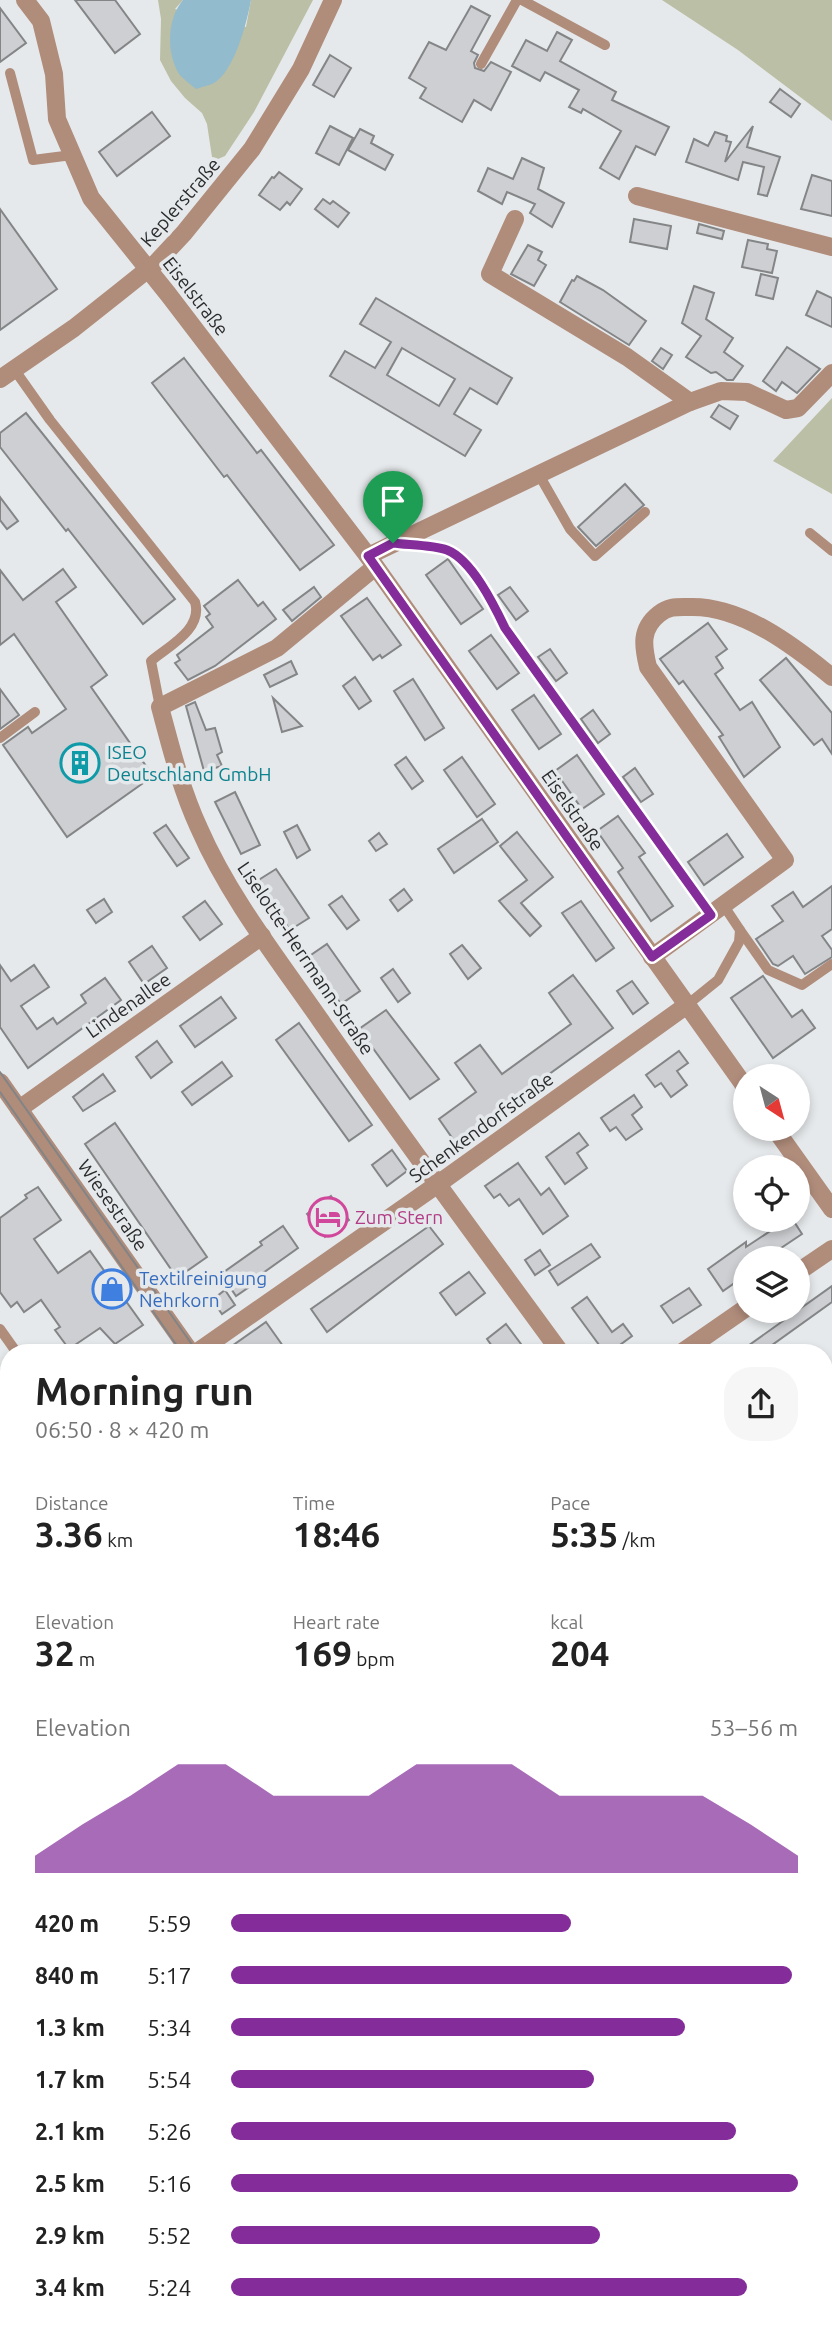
<!DOCTYPE html>
<meta charset="utf-8">
<style>
:root{--surface:#fff;--page:#f6f6f6;--text:#222;--muted:#767676;--accent:#842d9a}
body{margin:0;font-family:Ubuntu,sans-serif;background:var(--page);color:var(--text);height:100vh;display:flex;flex-direction:column;font-size:26px;white-space:nowrap}
*{box-sizing:border-box;margin:0}
p{font-size:23px;color:var(--muted)}
.icon{flex:none;width:38px;height:38px;fill:none;stroke:currentColor;stroke-width:2;stroke-linecap:round;stroke-linejoin:round}
.map{position:relative;flex:1;overflow:hidden}
.side{position:absolute;left:0px;top:1344px;width:833px;height:989px;display:flex;flex-direction:column;background:var(--surface);border-radius:28px 28px 0 0;box-shadow:0 4px 10px #0003}
.side>*{flex:none}
.needle{width:46px;rotate:144deg}
.buttons{position:absolute;left:733px;top:1064px;display:grid;gap:14px}
.buttons a{display:grid;place-items:center;width:77px;height:77px;border-radius:50%;background:var(--surface);box-shadow:0 4px 10px #0003;font-size:35px}
.pin{position:absolute;display:grid;place-items:center;width:60px;height:60px;color:#fff;margin:-72px -30px;border-radius:50% 50% 50% 0;rotate:-45deg;box-shadow:0 0 7px #0007}
.pin .icon{rotate:45deg}
.round{display:grid;place-items:center;flex:none;width:74px;height:74px;border-radius:28px;background:var(--page)}
.headline{display:flex;align-items:center;justify-content:space-between;height:119px;padding:0 35px}
h1{font-size:38px;font-weight:700;line-height:52px}
.figures{display:grid;grid-template-columns:repeat(3,1fr);gap:10px;height:119px;padding:7px 35px}
.figures div{display:grid;align-content:center}
.figures b{font-size:35px;font-weight:700}
.figures small{font-size:19px;font-weight:400}
.figures p{font-size:19px}
.chart{height:196px;padding:14px 35px}
.chart p{display:flex;justify-content:space-between}
.chart svg{width:100%;height:126px;margin-top:7px;fill:var(--accent);opacity:.7}
ul{padding:0 35px;list-style:none;font-size:23px}
li{display:grid;grid-template-columns:112px 84px 1fr;align-items:center;height:52px}
li i{height:18px;border-radius:9px;background:var(--accent)}
.map>svg:first-child{display:block}
.green{fill:#babfa5}
.water{fill:#93bbce}
.building{fill:#cdcfd2;stroke:#838586;stroke-width:2;fill-rule:evenodd}
.lines{fill:none;stroke-linecap:round;stroke-linejoin:round}
.service{stroke:#b08c7b;stroke-width:10}
.minor{stroke:#b08c7b;stroke-width:18}
.tertiary{stroke:#b08c7b;stroke-width:18}
.tram{stroke:#828486;stroke-width:2}
.route-casing{stroke:#fff;stroke-width:14}
.route{stroke:#842d9a;stroke-width:9}
.labels{text-anchor:middle;stroke-width:7;stroke-linejoin:round;paint-order:stroke}
.street-label{font-size:19px;fill:#2b2c2d;stroke:#e6e9eb}
.culture-label{font-size:19px;fill:#0d838f;stroke:#e6e9eb;text-anchor:start}
.hotel-label{font-size:19px;fill:#b23c85;stroke:#e6e9eb;text-anchor:start}
.shop-label{font-size:19px;fill:#366cbe;stroke:#e6e9eb;text-anchor:start}
</style>
<div class="map">
<svg width="832" height="2332" viewBox="0 0 832 2332">
<rect width="100%" height="100%" fill="#e6e9eb"/>
<g class="green">
<polygon points="158,0 183,0 175,9 246,27 251,0 313,0 254,112 225,156 218,159 212,157 207,124 202,113 185,98 171,81 160,60 161,19"/>
<polygon points="662,0 832,0 832,121 738,50"/>
<polygon points="832,398 832,494 773,461"/>
<polygon points="5,1602 9,1602 9,1626 0,1621 0,1606"/>
<polygon points="824,2292 832,2303 832,2332 136,2332 133,2324 824,2324"/>
</g>
<path class="water" d="M183 0H251C247 22 234 74 212 84 207 86 201 87 196 89 190 84 183 79 179 74 166 52 167 19 183 0Z"/>
<g class="building">
<polygon points="75,0 115,0 140,34 115,53"/>
<polygon points="471,6 490,16 471,51 478,55 474,63 475,68 484,71 491,62 511,72 491,110 474,100 462,122 420,98 426,88 409,78 429,42 446,50"/>
<polygon points="0,8 26,43 0,62"/>
<polygon points="557,32 572,40 560,61 616,92 612,100 669,127 655,155 636,146 619,179 600,168 621,131 583,109 581,113 569,107 579,90 545,72 540,81 512,66 526,40 547,51"/>
<polygon points="330,55 351,68 334,97 313,85"/>
<polygon points="780,89 800,104 791,117 770,102"/>
<polygon points="152,112 170,136 117,176 99,152"/>
<polygon points="330,126 353,138 339,165 316,153"/>
<polygon points="753,126 747,147 780,157 767,196 758,194 764,167 743,162 738,180 686,162 694,139 708,146 715,132 727,136 726,141 731,142 725,162"/>
<polygon points="360,129 374,136 371,143 393,155 385,170 348,150"/>
<polygon points="522,158 544,168 538,189 564,203 552,227 530,213 535,204 507,192 502,204 478,191 488,168 513,179"/>
<polygon points="279,172 302,189 290,205 287,202 280,210 259,195 272,177 274,178"/>
<polygon points="812,175 832,181 832,216 801,209"/>
<polygon points="323,199 330,204 333,201 349,213 338,227 315,209"/>
<polygon points="0,209 57,289 0,330"/>
<polygon points="634,219 671,226 667,249 630,242"/>
<polygon points="699,224 724,231 722,239 697,233"/>
<polygon points="748,240 768,244 767,249 777,251 772,273 742,267"/>
<polygon points="528,245 542,252 538,260 546,265 534,286 511,274"/>
<polygon points="761,274 778,278 773,299 756,295"/>
<polygon points="577,276 603,290 646,321 629,345 560,302 572,280 574,281"/>
<polygon points="694,286 714,293 706,319 733,338 724,352 743,366 733,380 727,380 716,372 711,373 686,357 701,336 682,323"/>
<polygon points="817,291 832,298 832,327 806,315"/>
<path d="M376 298 512 378 497 404 470 388 454 414 481 430 465 456 330 376 345 351 375 368 391 342 360 324ZM402 348 455 379 439 406 387 375Z"/>
<polygon points="787,347 820,369 797,393 782,382 776,391 763,381"/>
<polygon points="661,348 672,355 663,369 652,361"/>
<polygon points="184,358 257,453 261,450 334,545 300,570 227,475 224,477 152,383"/>
<polygon points="719,405 738,416 730,429 711,417"/>
<polygon points="26,413 175,599 143,624 68,529 66,531 0,447 0,433"/>
<polygon points="625,484 644,505 596,546 578,527"/>
<polygon points="0,497 18,521 7,529 0,520"/>
<polygon points="448,559 483,609 461,624 426,575"/>
<polygon points="63,569 76,587 56,602 107,675 91,687 153,776 67,837 3,745 28,727 32,733 66,709 14,634 0,645 0,570 23,600"/>
<polygon points="238,580 258,606 263,602 276,619 215,666 188,680 175,663 180,660 177,655 213,627 206,617 210,614 204,606"/>
<polygon points="314,587 321,597 292,621 283,610"/>
<polygon points="510,587 528,611 516,620 498,595"/>
<polygon points="367,598 401,645 382,658 380,655 373,660 341,616"/>
<polygon points="708,623 727,649 716,657 723,668 715,674 740,710 752,702 780,747 744,777 719,737 723,735 683,681 679,684 660,659"/>
<polygon points="491,635 519,673 497,689 469,651"/>
<polygon points="550,649 567,673 556,681 538,657"/>
<polygon points="786,658 832,713 832,754 822,739 814,745 760,680"/>
<polygon points="291,661 297,674 270,687 264,675"/>
<polygon points="355,677 371,701 359,709 343,686"/>
<polygon points="413,679 444,728 425,740 394,691"/>
<polygon points="0,689 19,715 0,729"/>
<polygon points="534,695 561,734 539,749 512,710"/>
<polygon points="273,698 302,726 282,732"/>
<polygon points="195,702 206,730 215,728 222,752 217,755 222,766 204,771 186,706"/>
<polygon points="593,710 610,734 598,743 581,719"/>
<polygon points="577,755 604,794 582,809 555,771"/>
<polygon points="406,757 423,781 412,789 395,765"/>
<polygon points="462,757 495,804 477,817 444,770"/>
<polygon points="635,768 653,794 641,802 623,777"/>
<polygon points="235,792 260,845 241,854 215,802"/>
<polygon points="618,816 645,853 639,857 673,906 651,921 618,872 623,868 597,831"/>
<polygon points="482,819 498,842 454,873 438,849"/>
<polygon points="166,825 189,858 177,866 154,833"/>
<polygon points="297,825 310,850 297,858 284,832"/>
<polygon points="517,832 553,877 521,903 541,926 530,936 499,901 527,880 500,846"/>
<polygon points="379,833 387,844 376,851 369,841"/>
<polygon points="727,834 743,857 704,885 688,862"/>
<polygon points="276,869 309,918 290,930 257,881"/>
<polygon points="832,886 832,929 822,936 832,950 832,957 805,974 793,956 778,966 773,964 756,939 783,921 772,906 793,892 803,907"/>
<polygon points="404,889 412,900 398,911 390,900"/>
<polygon points="342,896 359,920 347,929 329,905"/>
<polygon points="104,899 112,912 96,923 87,910"/>
<polygon points="205,901 222,924 200,940 183,917"/>
<polygon points="581,901 614,948 596,961 562,913"/>
<polygon points="327,944 360,991 341,1004 308,957"/>
<polygon points="462,945 481,968 468,979 450,954"/>
<polygon points="152,946 167,968 144,984 129,962"/>
<polygon points="0,965 11,981 34,965 49,987 21,1006 37,1029 53,1018 57,1024 86,1003 81,995 105,978 121,1000 28,1068 0,1027"/>
<polygon points="393,969 410,993 398,1002 381,978"/>
<polygon points="573,975 613,1028 455,1142 439,1119 476,1092 455,1063 480,1045 502,1074 571,1024 549,993"/>
<polygon points="763,976 792,1017 802,1010 815,1028 773,1058 731,998"/>
<polygon points="632,981 648,1003 633,1014 617,991"/>
<polygon points="221,997 236,1018 195,1047 180,1026"/>
<polygon points="386,1010 439,1079 410,1099 359,1029"/>
<polygon points="299,1023 372,1125 349,1141 276,1040"/>
<polygon points="157,1041 172,1062 151,1078 136,1057"/>
<polygon points="679,1051 688,1063 677,1071 687,1085 671,1097 661,1083 655,1087 646,1075"/>
<polygon points="222,1062 232,1076 192,1105 182,1092"/>
<polygon points="103,1074 115,1091 83,1111 73,1097"/>
<polygon points="634,1095 642,1107 632,1115 642,1129 626,1140 616,1127 610,1131 601,1118"/>
<polygon points="115,1123 207,1257 177,1278 85,1144"/>
<polygon points="579,1133 588,1145 577,1153 587,1168 565,1184 546,1157"/>
<polygon points="392,1150 407,1171 387,1186 372,1165"/>
<polygon points="518,1163 541,1195 549,1188 568,1216 543,1234 519,1199 509,1206 500,1194 494,1198 485,1186"/>
<polygon points="38,1187 61,1220 34,1239 58,1273 90,1251 143,1325 115,1344 100,1328 69,1349 55,1330 60,1327 41,1300 24,1312 17,1302 11,1307 0,1292 0,1218 27,1198 25,1195"/>
<polygon points="331,1196 349,1220 325,1237 307,1214"/>
<polygon points="787,1220 793,1220 802,1234 766,1258 746,1258 746,1275 723,1291 708,1269 746,1242 746,1247"/>
<polygon points="283,1226 298,1248 256,1278 258,1281 236,1296 221,1274 262,1245 260,1242"/>
<polygon points="429,1226 443,1244 327,1332 311,1309"/>
<polygon points="591,1244 600,1257 558,1285 549,1271"/>
<polygon points="540,1250 550,1265 535,1275 525,1260"/>
<polygon points="469,1272 485,1293 456,1315 440,1293"/>
<polygon points="832,1286 832,1302 761,1353 738,1353"/>
<polygon points="689,1288 701,1305 673,1323 661,1306"/>
<polygon points="225,1290 235,1305 222,1314 212,1300"/>
<polygon points="587,1297 612,1332 623,1324 632,1336 609,1353 605,1353 572,1308"/>
<polygon points="266,1322 283,1346 274,1353 222,1353"/>
<polygon points="506,1324 521,1344 509,1353 497,1353 487,1339"/>
</g>
<g class="lines">
<g class="service">
<polyline points="522,0 605,45"/>
<polyline points="481,64 517,0"/>
<polyline points="10,73 33,160 72,155"/>
<path d="M14 369 50 420 195 602C203 629 169 646 151 661L160 707"/>
<polyline points="538,473 570,529 595,556 645,512"/>
<polyline points="810,533 832,551"/>
<path d="M399 544C412 546 438 546 449 551 474 564 493 604 505 628L711 915"/>
<polyline points="0,738 35,712"/>
<polyline points="740,930 768,970 802,985 832,964"/>
<polyline points="687,1005 718,980 739,942 740,930 724,906"/>
<polyline points="0,1329 17,1353"/>
<polyline points="0,1463 9,1457"/>
<polyline points="0,1584 9,1583"/>
<polyline points="0,1640 9,1639"/>
<polyline points="824,1652 832,1646"/>
<polyline points="0,1772 9,1784"/>
<polyline points="824,1778 832,1772"/>
<polyline points="824,1899 832,1896"/>
<polyline points="0,2121 9,2116"/>
<polyline points="0,2304 9,2299"/>
<polyline points="25,2324 29,2332"/>
</g>
<g class="minor">
<polyline points="25,0 41,21 54,74 57,119 91,198 168,294 368,556 746,1088"/>
<polyline points="637,196 832,247"/>
<polyline points="515,219 490,274 627,357 690,402"/>
<polyline points="368,556 690,402 721,391 747,392 786,410 798,408 832,373"/>
<path d="M375 567 277 648 160 707C171 748 181 789 199 828 229 897 278 959 321 1021 399 1133 480 1242 561 1353"/>
<path d="M652 957 785 860 648 667C643 646 640 629 659 614 669 606 677 607 689 607 741 605 794 646 832 677"/>
<polyline points="19,1109 262,936"/>
<polyline points="775,1129 832,1209"/>
<polyline points="798,1272 832,1249"/>
<polyline points="196,1353 438,1184 687,1005"/>
<polyline points="681,1353 746,1308"/>
<polyline points="824,1719 832,1730"/>
<polyline points="824,2170 832,2165"/>
</g>
<g class="tertiary">
<polyline points="0,379 74,328 122,290 157,262 184,233 252,149 301,69 333,0"/>
<polyline points="0,1082 191,1353"/>
<polyline points="824,2246 832,2256"/>
</g>
<g class="tram">
<polyline points="0,1072 198,1353"/>
<polyline points="0,1092 182,1353"/>
<polyline points="824,2236 832,2247"/>
<polyline points="824,2258 832,2268"/>
</g>
</g>
<g class="lines">
<g class="route-casing">
<path id="route" d="M393 543C408 545 433 545 447 550 472 560 494 605 505 628L711 915 652 957 368 556Z"/>
</g>
<use href="#route" class="route"/>
</g>
<defs>
<g id="building-ring" transform="scale(2.0125)"><circle r="9.5" fill="#e6e9eb" stroke="#0f9aa8" stroke-width="1.5"/><path d="M-4-6H4V6H1V3H-1V6H-4ZM-2.5-4.3h1.7v1.8h-1.7ZM.8-4.3h1.7v1.8H.8ZM-2.5-1h1.7V.8h-1.7ZM.8-1h1.7V.8H.8Z" fill="#0f9aa8"/></g>
<g id="hotel-ring" transform="scale(2.0125)"><circle r="9.5" fill="#e6e9eb" stroke="#d1479c" stroke-width="1.5"/><path d="M-6-4.5h1.5V1H6V5H4.5V3h-9V5H-6ZM-4 0a1.8 1.8 0 1 1 3.6 0ZM.5 0V-2.5h3Q6-2.5 6 0Z" fill="#d1479c"/></g>
<g id="shop-ring" transform="scale(2.0125)"><circle r="9.5" fill="#e6e9eb" stroke="#3f7fe0" stroke-width="1.5"/><path d="M-5-2.5h2.3a2.7 3.5 0 0 1 5.4 0H5L5.5 6h-11ZM-1.5-2.5h3a1.5 2.3 0 0 0-3 0Z" fill="#3f7fe0"/></g>
</defs>
<g fill-rule="evenodd">
<use href="#building-ring" x="80" y="763"/>
<use href="#hotel-ring" x="328" y="1217"/>
<use href="#shop-ring" x="112" y="1289"/>
</g>
<g class="labels">
<g class="street-label">
<text transform="translate(180 202) rotate(-49)" y="7">Keplerstraße</text>
<text transform="translate(196 296) rotate(52)" y="7">Eiselstraße</text>
<text transform="translate(573 810) rotate(55)" y="7">Eiselstraße</text>
<text transform="translate(306 958) rotate(56)" y="7">Liselotte-Herrmann-Straße</text>
<text transform="translate(128 1005) rotate(-35)" y="7">Lindenallee</text>
<text transform="translate(481 1127) rotate(-36)" y="7">Schenkendorfstraße</text>
<text transform="translate(113 1205) rotate(55)" y="7">Wiesestraße</text>
</g>
<g class="culture-label">
<text x="107" y="759">ISEO<tspan x="107" dy="22">Deutschland GmbH</tspan></text>
</g>
<g class="hotel-label">
<text x="355" y="1224">Zum Stern</text>
</g>
<g class="shop-label">
<text x="139" y="1285">Textilreinigung<tspan x="139" dy="22">Nehrkorn</tspan></text>
</g>
</g>
</svg>
<div class="buttons">
<a><svg class="needle" viewBox="-14 -14 28 28"><path d="M0-13l5 13h-10z" fill="#e53935"/><path d="M0 13l5-13h-10z" fill="#767676"/></svg></a>
<a><svg class="icon" aria-label="locate" viewBox="0 0 24 24"><circle cx="12" cy="12" r="6"/><path d="M12 2v4M12 18v4M2 12h4M18 12h4"/></svg></a>
<a><svg class="icon" aria-label="layers" viewBox="0 0 24 24"><path d="M12 4l9 5-9 5-9-5zM3 14l9 5 9-5"/></svg></a>
</div>
<div class="pin" style="left:393px;top:543px;background:#1e9e55"><svg class="icon" aria-label="arrive" viewBox="0 0 24 24"><path d="M6 21V4h12l-3 4 3 4H6"/></svg></div>
<section class="side">
<div class="headline"><div><h1>Morning run</h1><p>06:50 · 8 × 420 m</p></div><a class="round"><svg class="icon" aria-label="share" viewBox="0 0 24 24"><path d="M12 15V3M7 8l5-5 5 5M5 13v7h14v-7"/></svg></a></div>
<div class="figures">
<div><p>Distance</p><b>3.36<small> km</small></b></div>
<div><p>Time</p><b>18:46</b></div>
<div><p>Pace</p><b>5:35<small> /km</small></b></div>
</div>
<div class="figures">
<div><p>Elevation</p><b>32<small> m</small></b></div>
<div><p>Heart rate</p><b>169<small> bpm</small></b></div>
<div><p>kcal</p><b>204</b></div>
</div>
<div class="chart"><p><span>Elevation</span>53–56 m</p>
<svg viewBox="0 0 160 44" preserveAspectRatio="none"><path d="M0 44V38L10 27L20 17L30 6L40 6L50 17L60 17L70 17L80 6L90 6L100 6L110 17L120 17L130 17L140 17L150 27L160 38V44z"/></svg>
</div>
<ul>
<li><b>420 m</b>5:59<i style="width:60%"></i></li>
<li><b>840 m</b>5:17<i style="width:99%"></i></li>
<li><b>1.3 km</b>5:34<i style="width:80%"></i></li>
<li><b>1.7 km</b>5:54<i style="width:64%"></i></li>
<li><b>2.1 km</b>5:26<i style="width:89%"></i></li>
<li><b>2.5 km</b>5:16<i style="width:100%"></i></li>
<li><b>2.9 km</b>5:52<i style="width:65%"></i></li>
<li><b>3.4 km</b>5:24<i style="width:91%"></i></li>
</ul>
</section>
</div>
